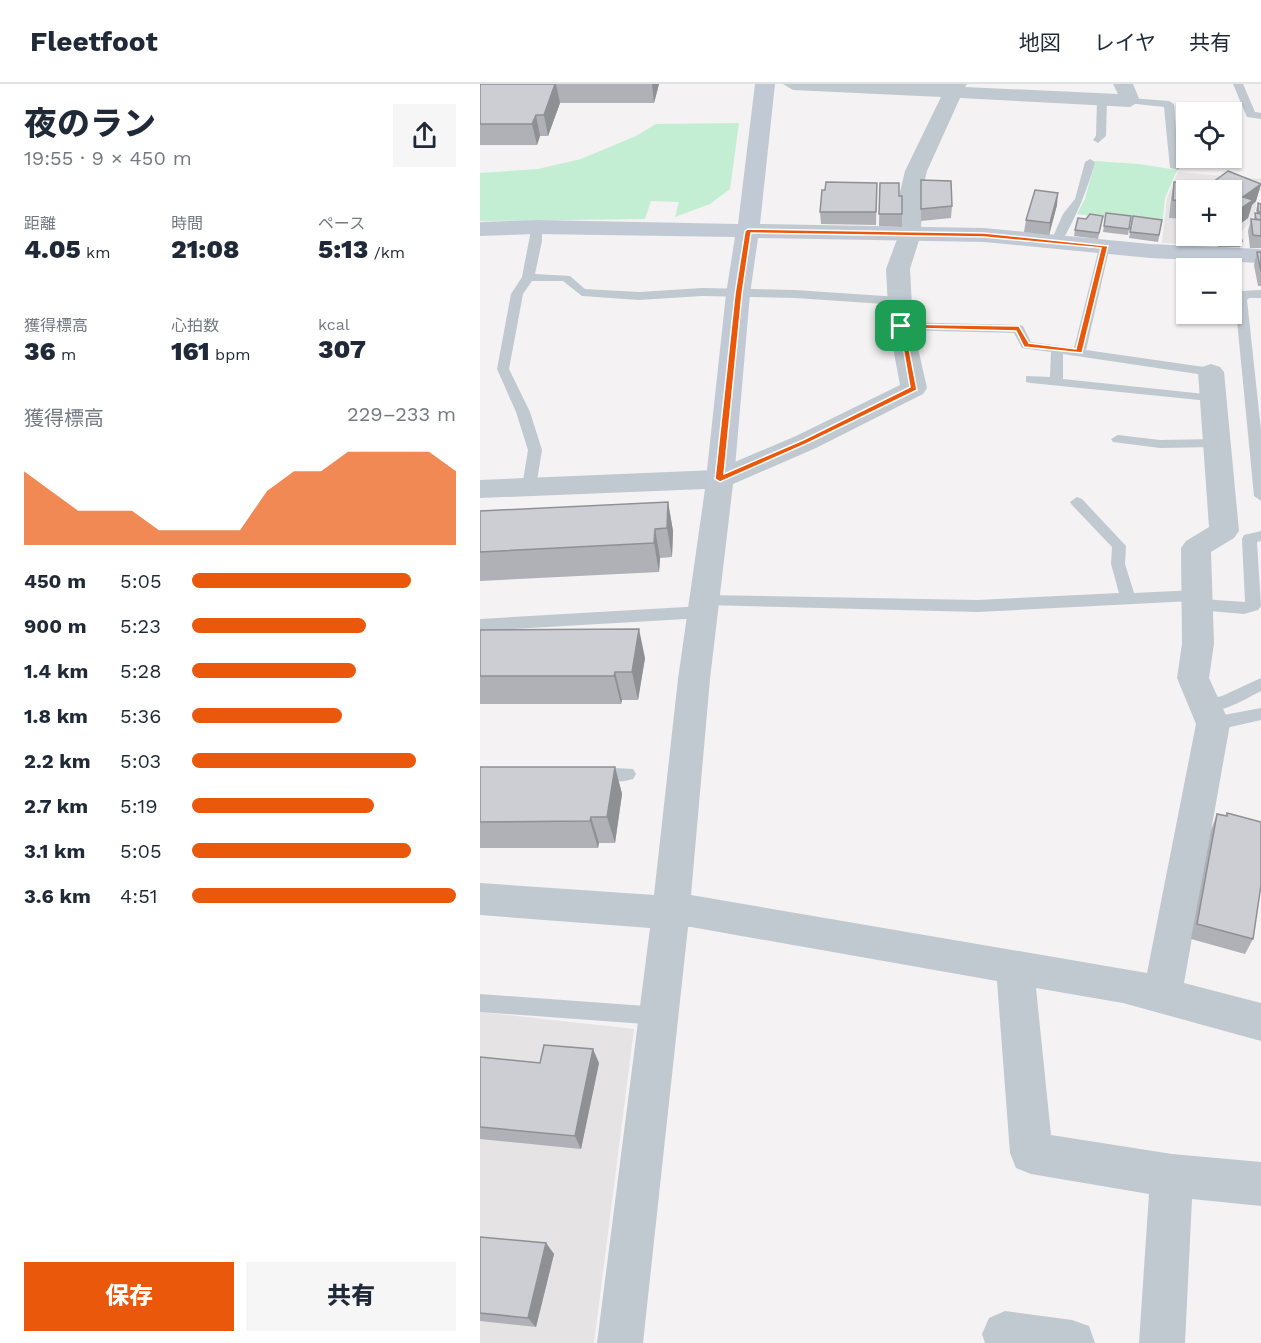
<!DOCTYPE html>
<html lang="ja">
<meta charset="utf-8">
<style>
:root{--surface:#fff;--page:#f6f6f7;--text:#1f2937;--muted:#747a83;--line:#e0e1e3;--accent:#ea580c}
body{margin:0;font-family:"Work Sans","Noto Sans JP",sans-serif;background:var(--page);color:var(--text);height:100vh;display:flex;flex-direction:column;font-size:22px;white-space:nowrap}
*{box-sizing:border-box;margin:0}
p{font-size:20px;color:var(--muted)}
.icon{flex:none;width:33px;height:33px;fill:none;stroke:currentColor;stroke-width:2;stroke-linecap:round;stroke-linejoin:round}
.map{position:relative;flex:1;overflow:hidden}
.panel{display:flex;flex-direction:column;background:var(--surface);width:480px}
.panel>*{flex:none}
.tools{position:absolute;left:696px;top:18px;display:grid;gap:12px}
.tools a{display:grid;place-items:center;width:66px;height:66px;border-radius:0px;background:var(--surface);box-shadow:0 2px 4px #0004;font-size:30px}
.pin{position:absolute;display:grid;place-items:center;width:51px;height:51px;color:#fff;margin:-26px;border-radius:12px;box-shadow:0 3px 9px #0006}
.round{display:grid;place-items:center;flex:none;width:63px;height:63px;border-radius:0px;background:var(--page)}
.overview{display:flex;align-items:center;justify-content:space-between;height:102px;padding:0 24px}
h1{font-size:33px;font-weight:800;line-height:45px}
.metrics{display:grid;grid-template-columns:repeat(3,1fr);gap:9px;height:102px;padding:6px 24px}
.metrics div{display:grid;align-content:center}
.metrics b{font-size:26px;font-weight:800}
.metrics small{font-size:16px;font-weight:400}
.metrics p{font-size:16px}
.chart{height:168px;padding:12px 24px}
.chart p{display:flex;justify-content:space-between}
.chart svg{width:100%;height:108px;margin-top:6px;fill:var(--accent);opacity:.7}
.cta{display:flex;gap:12px;margin-top:auto;padding:12px 24px}
.cta a{flex:1;height:69px;border-radius:0px;background:var(--accent);color:#fff;font-size:24px;font-weight:800;line-height:69px;text-align:center}
.cta a+a{background:var(--page);color:var(--text)}
ul{padding:0 24px;list-style:none;font-size:20px}
li{display:grid;grid-template-columns:96px 72px 1fr;align-items:center;height:45px}
li i{height:15px;border-radius:8px;background:var(--accent)}
header{display:flex;align-items:center;gap:36px;box-sizing:border-box;height:84px;padding:0 30px;background:var(--surface);border-bottom:2px solid var(--line)}
header strong{font-size:28px}
nav{display:flex;gap:33px;margin-inline-start:auto;font-size:21px}
main{display:flex;flex:1;min-height:0}
.map>svg:first-child{display:block}
.education{fill:#e5e3e3}
.green{fill:#c3eed3}
.lines{fill:none;stroke-linecap:round;stroke-linejoin:round}
.lane{fill:#c0c9cf;fill-rule:evenodd}
.street{fill:#c0c9cf;fill-rule:evenodd}
.secondary{fill:#c1cad4;fill-rule:evenodd}
.wall{fill:#afb1b6}
.shaded-wall{fill:#8f9094}
.building{fill:#ccced4;stroke:#8f9094;stroke-width:1.5}
.route{fill:#ea580c;stroke:#fff;stroke-width:1.5;fill-rule:evenodd}
</style>
<header>
<strong>Fleetfoot</strong>
<nav><a>地図</a><a>レイヤ</a><a>共有</a></nav>
</header>
<main>
<section class="panel">
<div class="overview"><div><h1>夜のラン</h1><p>19:55 · 9 × 450 m</p></div><a class="round"><svg class="icon" aria-label="share" viewBox="0 0 24 24"><path d="M12 15V3M7 8l5-5 5 5M5 13v7h14v-7"/></svg></a></div>
<div class="metrics">
<div><p>距離</p><b>4.05<small> km</small></b></div>
<div><p>時間</p><b>21:08</b></div>
<div><p>ペース</p><b>5:13<small> /km</small></b></div>
</div>
<div class="metrics">
<div><p>獲得標高</p><b>36<small> m</small></b></div>
<div><p>心拍数</p><b>161<small> bpm</small></b></div>
<div><p>kcal</p><b>307</b></div>
</div>
<div class="chart"><p><span>獲得標高</span>229–233 m</p>
<svg viewBox="0 0 160 44" preserveAspectRatio="none"><path d="M0 44V14L10 22L20 30L30 30L40 30L50 38L60 38L70 38L80 38L90 22L100 14L110 14L120 6L130 6L140 6L150 6L160 14V44z"/></svg>
</div>
<ul>
<li><b>450 m</b>5:05<i style="width:83%"></i></li>
<li><b>900 m</b>5:23<i style="width:66%"></i></li>
<li><b>1.4 km</b>5:28<i style="width:62%"></i></li>
<li><b>1.8 km</b>5:36<i style="width:57%"></i></li>
<li><b>2.2 km</b>5:03<i style="width:85%"></i></li>
<li><b>2.7 km</b>5:19<i style="width:69%"></i></li>
<li><b>3.1 km</b>5:05<i style="width:83%"></i></li>
<li><b>3.6 km</b>4:51<i style="width:100%"></i></li>
</ul>
<div class="cta"><a>保存</a><a>共有</a></div>
</section>
<div class="map">
<svg width="781" height="1259" viewBox="0 0 781 1259">
<rect width="100%" height="100%" fill="#f4f2f2"/>
<g class="education">
<polygon points="698,88 781,95 781,107 776,107 776,124 772,136 760,149 752,148 752,106 706,106 705,160 682,159 687,114"/>
<polygon points="0,928 154,945 114,1259 0,1259"/>
</g>
<g class="green">
<polygon points="259,39 250,105 230,120 195,133 199,118 171,117 165,135 0,137 0,89 58,85 101,75 156,52 176,40"/>
<polygon points="615,77 659,80 697,86 685,114 682,142 597,130 605,115"/>
</g>
<g class="lines">
<g class="lane">
<polygon points="753,0 763,0 775,28 781,29 781,35 767,33"/>
<polygon points="622,13 627,16 626,52 618,59 613,56 616,52 617,16"/>
<polygon points="650,14 689,17 694,20 699,86 690,84 684,23 647,19 647,15"/>
<path d="M610 75 615 78C607 107 596 133 581 159H573L571 157 583 130 595 115 605 78Z"/>
<polygon points="52,141 62,143 62,157 55,190 90,192 105,205 159,208 222,204 315,206 419,213 425,217 419,221 315,214 222,212 159,216 102,212 83,197 52,197 43,210 29,285 50,328 62,366 56,403 49,408 42,403 48,366 36,328 17,285 31,210 42,193"/>
<polygon points="620,160 630,162 606,266 731,284 737,288 731,292 583,270 583,295 734,311 739,312 739,318 551,299 546,298 546,292 570,293 571,268 542,264 534,249 421,246 415,242 421,238 539,241 543,242 551,258 594,264"/>
<polygon points="781,206 781,214 769,214 767,216 781,346 781,417 774,412 755,216 761,207"/>
<polygon points="638,351 680,356 737,355 744,359 737,363 680,364 633,358 631,355"/>
<polygon points="597,413 602,415 646,462 645,480 654,509 717,506 725,511 722,515 765,518 762,455 764,451 781,447 781,457 777,458 781,522 778,526 764,530 718,526 713,524 712,517 498,528 224,521 216,516 224,511 498,516 639,509 631,480 632,463 592,421 590,418"/>
<polygon points="223,522 231,528 223,534 0,547 0,535"/>
<path d="M781 594V607C763 616 740 632 719 625L717 621 719 617 742 612Z"/>
<polygon points="781,624 781,636 733,647 727,645 725,640 727,635 733,633"/>
<path d="M115 683 153 685 156 690 153 695C141 699 121 699 109 695L106 690 109 685Z"/>
<polygon points="0,910 179,923 186,925 189,932 186,939 179,941 0,928"/>
</g>
<g class="street">
<polygon points="303,0 487,0 485,3 638,10 633,0 653,0 660,17 650,23 480,14 447,87 442,108 441,150 430,185 433,242 447,304 443,310 336,364 253,400 230,595 211,811 667,889 716,640 697,594 702,560 701,464 706,457 729,443 718,288 722,283 731,280 740,283 744,288 759,447 754,454 731,468 734,560 729,594 750,640 704,899 781,919 781,957 643,919 556,904 571,1051 692,1070 781,1078 781,1122 712,1115 705,1259 659,1259 669,1110 551,1090 536,1084 530,1069 517,897 211,843 208,843 163,1259 117,1259 170,844 0,831 0,799 174,811 198,595 225,405 0,414 0,396 236,386 316,352 420,301 409,242 406,185 419,150 420,108 425,87 461,13 313,6"/>
<polygon points="525,1227 592,1236 609,1242 615,1259 505,1259 502,1250 509,1234"/>
</g>
<polygon class="secondary" points="275,0 295,0 280,140 504,144 670,160 781,165 781,179 670,174 504,158 278,154 270,210 254,395 250,401 240,404 230,401 226,395 246,210 255,153 56,150 0,152 0,138 56,136 258,140"/>
</g>
<g class="wall">
<polygon points="0,0 179,0 174,19 80,19 68,52 60,52 57,61 0,61"/>
<polygon points="748,87 781,100 776,117 772,121 768,134 756,143 758,143 762,157 760,163 738,163 734,154 733,161 709,159 708,152 752,152 752,106 706,106 706,135 689,134 691,115 694,98 729,101"/>
<polygon points="397,99 396,141 341,140 340,128 345,106"/>
<polygon points="400,99 419,112 422,112 422,143 399,142"/>
<polygon points="441,108 472,122 471,134 441,137"/>
<polygon points="778,119 781,120 781,164 770,164 768,147 771,135 774,135 775,129 777,130 776,126"/>
<polygon points="577,121 569,151 544,148 546,136"/>
<polygon points="626,129 651,132 648,151 623,148"/>
<polygon points="623,132 618,155 594,152 595,146 606,135"/>
<polygon points="653,132 682,136 678,158 649,154"/>
<polygon points="777,168 781,168 781,202 778,202 774,181"/>
<polygon points="188,418 193,447 192,473 180,474 179,488 0,497 0,427"/>
<polygon points="0,546 165,574 158,616 142,616 141,620 0,620"/>
<polygon points="0,683 135,683 142,710 135,759 119,759 118,764 0,764"/>
<polygon points="747,729 773,855 765,870 711,855 731,746 737,730 746,732"/>
<polygon points="0,973 60,979 119,979 101,1065 0,1055"/>
<polygon points="0,1153 66,1159 74,1170 56,1243 0,1237"/>
</g>
<g class="shaded-wall">
<polygon points="75,0 76,0 80,19 68,52 64,31"/>
<polygon points="172,0 179,0 174,19"/>
<polygon points="56,31 60,52 57,61 52,40"/>
<polygon points="781,100 776,117 772,121 768,134 752,146 752,140 754,129 763,113"/>
<polygon points="578,109 577,121 569,151 570,139"/>
<polygon points="188,418 193,447 192,473 187,444"/>
<polygon points="175,445 180,474 179,488 174,459"/>
<polygon points="159,545 165,574 158,616 152,588"/>
<polygon points="135,588 142,616 141,620 134,592"/>
<polygon points="135,683 142,710 135,759 127,733"/>
<polygon points="111,733 119,759 118,764 110,737"/>
<polygon points="113,965 119,979 101,1065 95,1052"/>
<polygon points="66,1159 74,1170 56,1243 48,1234"/>
</g>
<g class="building">
<polygon points="0,0 75,0 64,31 56,31 52,40 0,40"/>
<polygon points="748,87 781,100 763,113 773,116 754,129 752,128 752,106 706,106 706,117 693,116 694,98 729,101"/>
<polygon points="441,96 471,97 472,122 441,125"/>
<polygon points="346,98 397,99 396,128 340,128 342,106 345,106"/>
<polygon points="400,99 419,99 419,112 422,112 422,130 399,130"/>
<polygon points="555,106 578,109 570,139 546,136"/>
<polygon points="778,119 781,120 781,128 778,128"/>
<polygon points="626,129 651,132 649,145 624,142"/>
<polygon points="775,129 781,130 781,136 776,135"/>
<polygon points="610,130 623,132 619,149 595,146 598,134 606,135"/>
<polygon points="653,132 682,136 679,151 650,148"/>
<polygon points="771,135 781,136 781,152 773,151"/>
<polygon points="752,143 758,143 762,157 739,156 737,152 752,152"/>
<polygon points="711,152 733,152 734,154 711,153"/>
<polygon points="777,168 781,168 781,187"/>
<polygon points="188,418 187,444 175,445 174,459 0,468 0,427"/>
<polygon points="159,545 152,588 135,588 134,592 0,592 0,546"/>
<polygon points="0,683 135,683 127,733 111,733 110,737 0,738"/>
<polygon points="747,729 781,738 781,801 773,855 717,840 737,730 747,732"/>
<polygon points="64,961 113,965 95,1052 0,1043 0,973 60,979"/>
<polygon points="0,1153 66,1159 48,1234 0,1229"/>
</g>
<path class="route" d="M268 145 504 149 628 162 602 269 544 263 536 247 425 244 437 306 328 359 240 398 235 395 255 210 265 147ZM271 149 504 153 621 164 596 265 549 259 539 242 419 240 430 303 323 356 244 390 262 210Z"/>
</svg>
<div class="tools">
<a><svg class="icon" aria-label="locate" viewBox="0 0 24 24"><circle cx="12" cy="12" r="6"/><path d="M12 2v4M12 18v4M2 12h4M18 12h4"/></svg></a>
<a>+</a>
<a>−</a>
</div>
<div class="pin" style="left:421px;top:242px;background:#1e9e55"><svg class="icon" aria-label="arrive" viewBox="0 0 24 24"><path d="M6 21V4h12l-3 4 3 4H6"/></svg></div>
</div>
</main>
